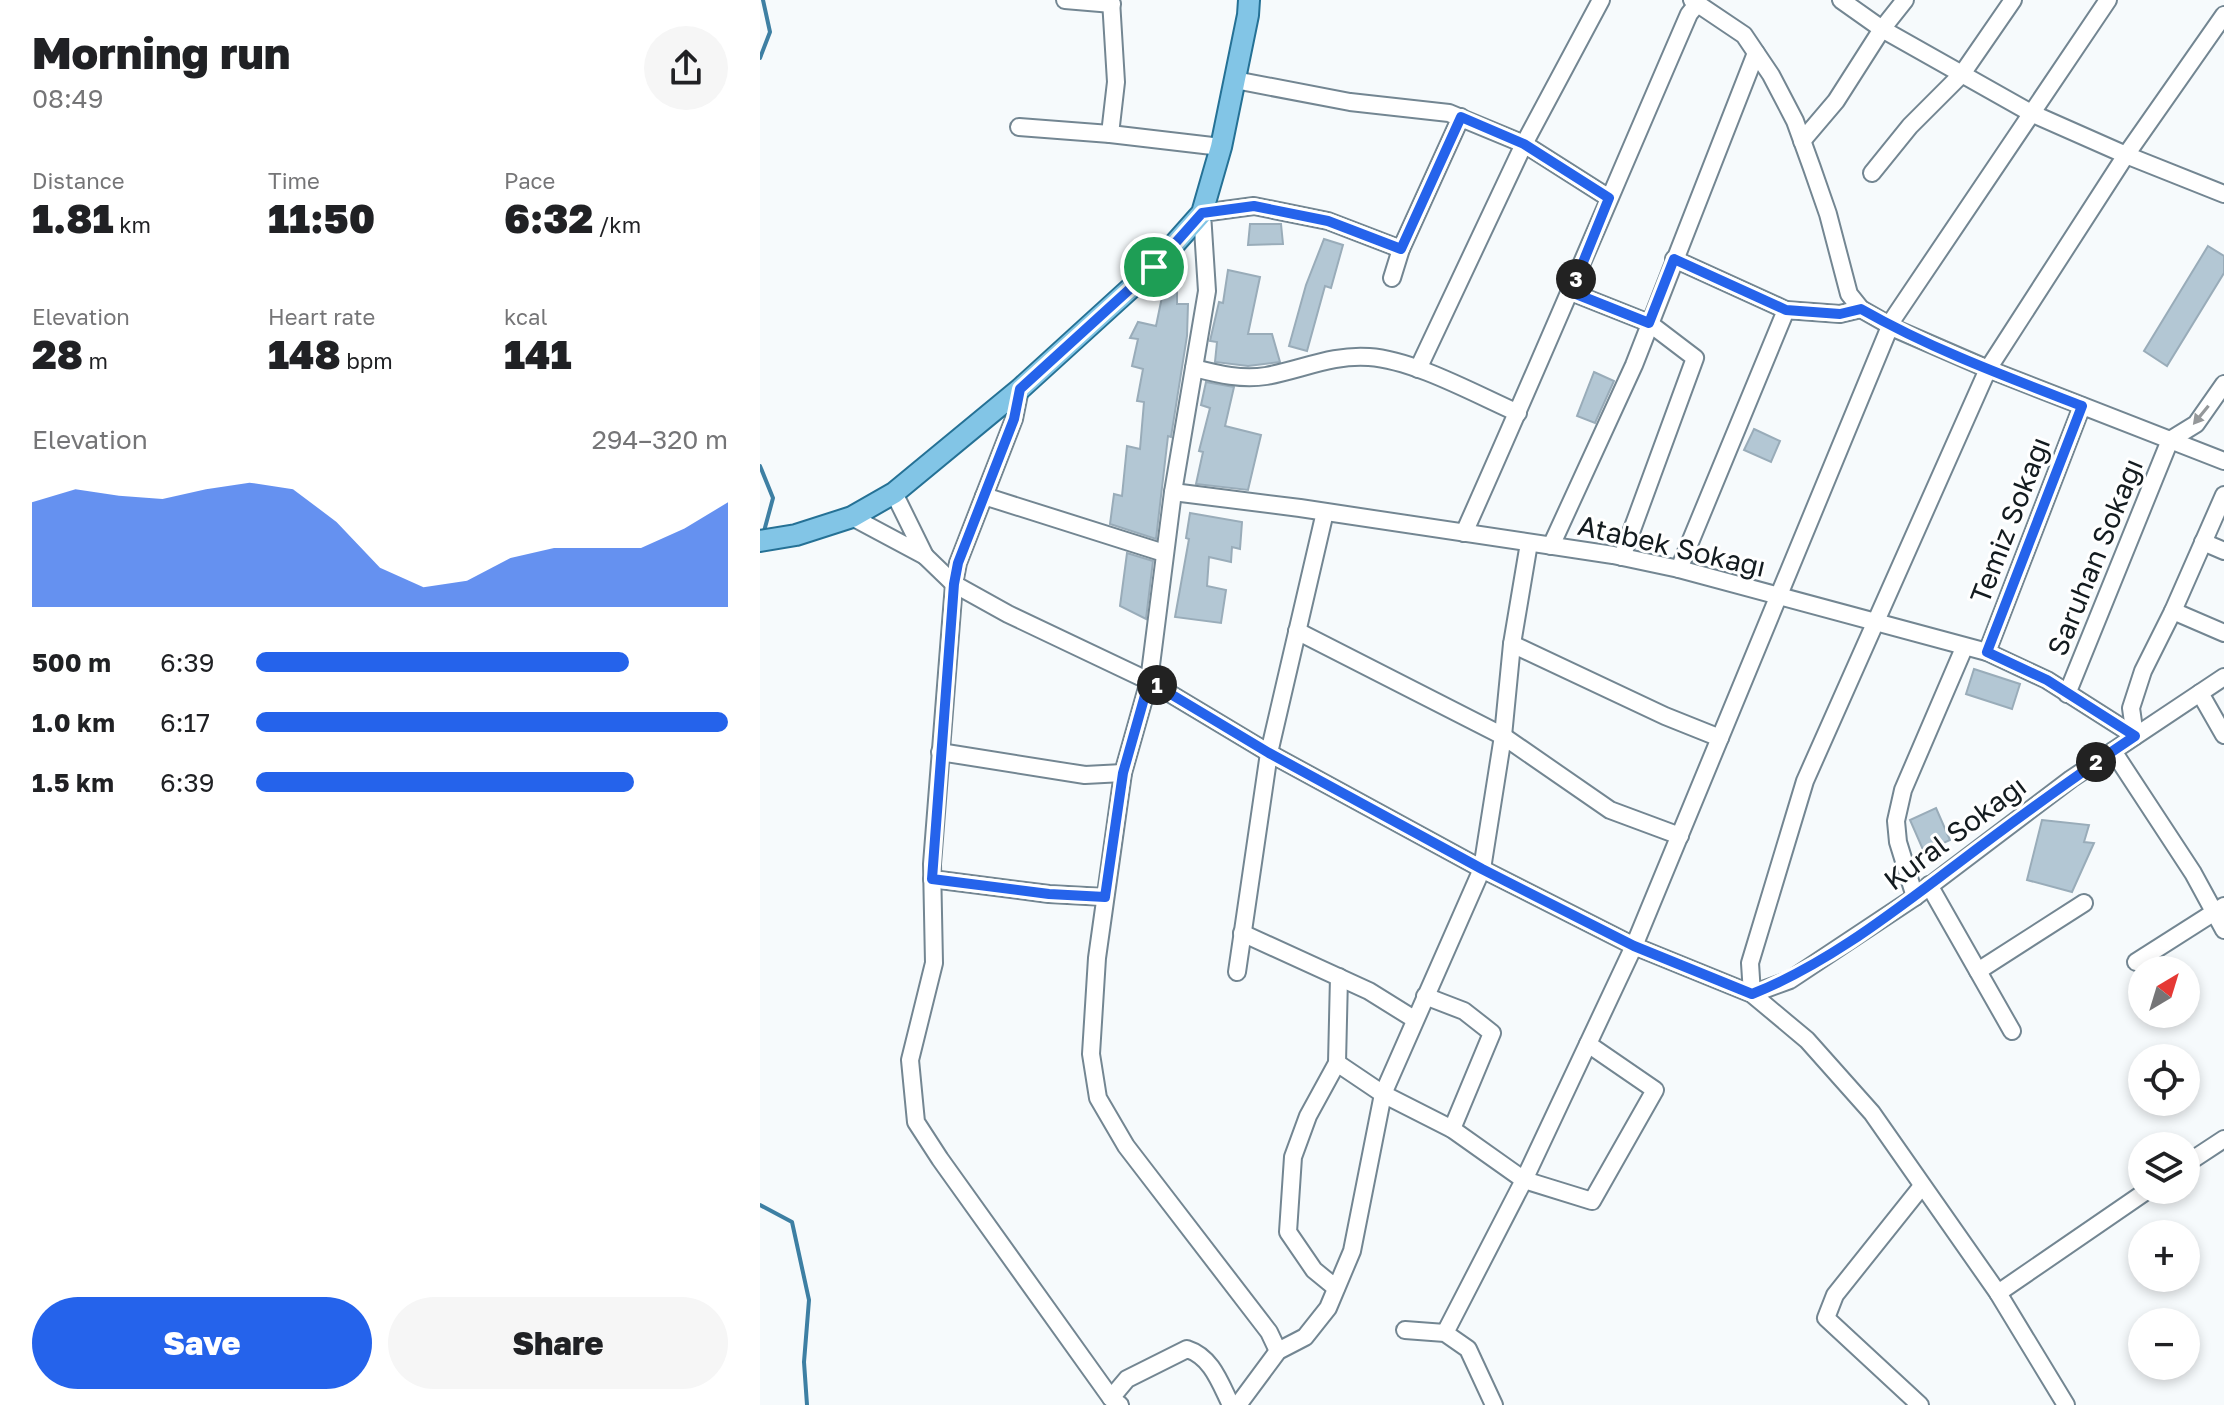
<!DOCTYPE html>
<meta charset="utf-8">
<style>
:root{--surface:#fff;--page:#f6f6f6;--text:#202124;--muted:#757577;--accent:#2563eb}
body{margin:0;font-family:"Golos Text",sans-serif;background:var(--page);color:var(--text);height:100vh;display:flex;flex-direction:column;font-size:30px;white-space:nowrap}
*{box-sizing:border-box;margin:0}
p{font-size:26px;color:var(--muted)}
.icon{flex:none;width:44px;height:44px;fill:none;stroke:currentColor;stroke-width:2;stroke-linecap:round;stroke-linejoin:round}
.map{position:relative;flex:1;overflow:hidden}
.side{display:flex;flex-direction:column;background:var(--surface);width:760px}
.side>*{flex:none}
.needle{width:52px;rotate:38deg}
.buttons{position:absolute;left:1368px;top:956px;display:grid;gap:16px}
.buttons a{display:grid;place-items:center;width:72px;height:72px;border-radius:50%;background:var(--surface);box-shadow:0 4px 12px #0003;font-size:40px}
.pin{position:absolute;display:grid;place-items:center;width:68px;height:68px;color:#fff;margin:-34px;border:4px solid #fff;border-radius:50%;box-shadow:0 2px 8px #0007}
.km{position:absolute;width:40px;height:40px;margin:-20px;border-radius:50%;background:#222;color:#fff;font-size:22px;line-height:40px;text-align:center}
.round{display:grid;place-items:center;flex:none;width:84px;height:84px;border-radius:42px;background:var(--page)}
.overview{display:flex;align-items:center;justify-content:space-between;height:136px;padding:0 32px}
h1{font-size:44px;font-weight:800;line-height:60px}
.stats{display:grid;grid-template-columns:repeat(3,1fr);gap:12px;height:136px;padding:8px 32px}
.stats div{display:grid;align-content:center}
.stats b{font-size:40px;font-weight:800}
.stats small{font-size:22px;font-weight:400}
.stats p{font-size:22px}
.chart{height:224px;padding:16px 32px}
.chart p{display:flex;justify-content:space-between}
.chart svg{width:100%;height:144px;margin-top:8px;fill:var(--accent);opacity:.7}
.primary-button{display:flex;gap:16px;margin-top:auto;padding:16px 32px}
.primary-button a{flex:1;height:92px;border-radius:48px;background:var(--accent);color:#fff;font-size:32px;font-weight:800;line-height:92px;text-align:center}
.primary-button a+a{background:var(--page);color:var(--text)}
ul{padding:0 32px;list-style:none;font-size:26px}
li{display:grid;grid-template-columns:128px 96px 1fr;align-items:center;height:60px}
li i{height:20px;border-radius:10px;background:var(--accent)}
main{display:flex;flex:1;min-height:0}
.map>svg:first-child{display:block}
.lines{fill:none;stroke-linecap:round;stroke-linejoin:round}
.stream{stroke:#3d7fa3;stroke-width:4}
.building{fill:#b3c7d4;stroke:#99acb9;stroke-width:2}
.minor-casing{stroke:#738692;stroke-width:20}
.major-casing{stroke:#257195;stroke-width:24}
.minor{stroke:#fff;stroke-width:16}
.major{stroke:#82c5e6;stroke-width:20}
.oneway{fill:#95989a}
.route-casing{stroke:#fff;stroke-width:16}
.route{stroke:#2563eb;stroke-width:10}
.labels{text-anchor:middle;stroke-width:6;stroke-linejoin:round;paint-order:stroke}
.street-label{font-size:28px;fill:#131b1f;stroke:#fff}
</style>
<main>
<section class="side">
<div class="overview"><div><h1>Morning run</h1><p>08:49</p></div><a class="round"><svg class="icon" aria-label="share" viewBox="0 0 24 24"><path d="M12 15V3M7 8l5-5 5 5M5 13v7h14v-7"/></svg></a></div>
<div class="stats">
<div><p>Distance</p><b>1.81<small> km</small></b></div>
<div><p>Time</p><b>11:50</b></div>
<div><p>Pace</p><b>6:32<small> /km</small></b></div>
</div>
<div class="stats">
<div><p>Elevation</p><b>28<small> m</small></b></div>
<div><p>Heart rate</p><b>148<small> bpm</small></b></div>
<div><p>kcal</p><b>141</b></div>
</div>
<div class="chart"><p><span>Elevation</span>294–320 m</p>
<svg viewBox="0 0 160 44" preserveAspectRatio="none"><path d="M0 44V12L10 8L20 10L30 11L40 8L50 6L60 8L70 18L80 32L90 38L100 36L110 29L120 26L130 26L140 26L150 20L160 12V44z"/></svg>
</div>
<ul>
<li><b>500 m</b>6:39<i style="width:79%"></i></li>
<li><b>1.0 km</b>6:17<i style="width:100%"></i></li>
<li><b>1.5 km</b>6:39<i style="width:80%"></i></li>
</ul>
<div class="primary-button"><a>Save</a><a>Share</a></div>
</section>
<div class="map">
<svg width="1464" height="1405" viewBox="0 0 1464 1405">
<rect width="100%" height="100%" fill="#f6fafc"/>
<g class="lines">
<g class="stream">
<polyline points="0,58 10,32 3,0"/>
<polyline points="0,466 13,498 3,535"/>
<polyline points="0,1205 32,1222 49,1300 44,1362 47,1405"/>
</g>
</g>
<g class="building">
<polygon points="490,224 521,224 523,244 488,245"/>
<polygon points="564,239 583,245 571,288 565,286 547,351 529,346 546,285"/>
<polygon points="1448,246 1464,256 1464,273 1407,366 1384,351"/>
<polygon points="468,270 500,277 488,334 512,334 520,362 488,366 455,362 457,342 450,341 459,302 463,303"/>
<polygon points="417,279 417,304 428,304 427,336 411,437 408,436 396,539 350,524 354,494 362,496 367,446 380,449 384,402 377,401 383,369 372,366 378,339 370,338 378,322 396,326 403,292"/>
<polygon points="834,372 854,381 835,423 817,416"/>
<polygon points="446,382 474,387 465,426 501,435 488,490 436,484 443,452 439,451 450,408 441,405"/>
<polygon points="994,429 1020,441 1011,462 984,450"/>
<polygon points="430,513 482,522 480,549 472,547 471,562 449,557 447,586 466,590 461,623 415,617 429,539 426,538"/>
<polygon points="367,553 393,561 386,619 360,606"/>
<polygon points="1214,669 1260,684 1252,709 1206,694"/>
<polygon points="1176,808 1190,840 1164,852 1150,820"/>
<polygon points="1282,820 1329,825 1324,842 1334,843 1312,892 1267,880"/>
</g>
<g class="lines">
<g class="minor-casing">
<g id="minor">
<polyline points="305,0 352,4"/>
<polyline points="932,0 984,35 1011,75 1035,121 1052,168 1068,214 1089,294 1101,309 1138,330 1228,369 1464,461"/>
<polyline points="1145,0 1122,29 1271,113 1366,155 1464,194"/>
<polyline points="1464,15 1366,155 1228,369 1045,781 990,963 992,994 1030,980 1155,897 1311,779 1464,677"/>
<polyline points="475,80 590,102 689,113 764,144 849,198"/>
<polyline points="259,127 350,134 461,147"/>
<polyline points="350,134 356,82 351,0"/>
<polyline points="1042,141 1076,101 1122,29 1081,0"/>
<polyline points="1112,173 1150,126 1202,74 1253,0"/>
<polyline points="914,259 1026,310"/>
<polyline points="632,278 641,249 701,117"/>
<polyline points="811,292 889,323 935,358 862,557"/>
<path d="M434 368C458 374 481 380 506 376 540 370 574 354 609 357 654 360 715 394 758 413"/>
<polyline points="658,369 764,144 841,0"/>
<polyline points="260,389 254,419 198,563 194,584 172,864 174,963 150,1060 156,1122 180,1159 351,1398 360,1405"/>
<polyline points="413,492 540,508 853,555 919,569 1227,652 1287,680 1375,736"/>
<polyline points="224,496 404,553"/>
<polyline points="92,517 165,556 134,493"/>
<path d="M704 533C781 361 854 187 929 14L938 3"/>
<polyline points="1443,542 1464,551"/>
<polyline points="791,546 874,365 996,53"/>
<polyline points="165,556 194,584 248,614 389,681 509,753 722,869 874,946 992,994 1047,1040 1112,1113 1238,1293 1306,1405"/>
<polyline points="919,569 1026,310 1080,314 1101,309"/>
<polyline points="1413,611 1464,633"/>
<polyline points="537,631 743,736 850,810 920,836"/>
<polyline points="752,644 905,716 960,738"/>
<polyline points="1227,652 1322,406"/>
<polyline points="1440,693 1464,735"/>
<polyline points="1307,694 1410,440 1436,424 1464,384"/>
<polyline points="1375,736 1371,708 1383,671 1413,611 1464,495"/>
<polyline points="1353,751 1433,873 1464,930"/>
<polyline points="180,752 325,775 363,773"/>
<polyline points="172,879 289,894 345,897"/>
<polyline points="1169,885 1252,1031"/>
<polyline points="1155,897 1138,842 1136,821 1143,790 1204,648"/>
<polyline points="482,933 609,991 654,1019"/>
<polyline points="1376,962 1464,906"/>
<polyline points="1218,971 1324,903"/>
<polyline points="477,972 509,753 565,512"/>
<polyline points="665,996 704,1011 732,1033 692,1129"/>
<polyline points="577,1063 623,1094 692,1129 764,1180 832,1201 895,1090 828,1044"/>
<polyline points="1426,1164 1464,1139"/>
<polyline points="576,1288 554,1270 528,1232 533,1157 548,1116 577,1063 579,977"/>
<polyline points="1238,1293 1388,1190"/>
<polyline points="645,1330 685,1333 708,1349 734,1405"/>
<polyline points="685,1333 764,1180 874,946 1133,319 1348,0"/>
<polyline points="518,1351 509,1332 366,1146 338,1098 331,1054 337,958 363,773 389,681 413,492 447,291 442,213 494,206 568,221 641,249"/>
<path d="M351 1398 367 1379 427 1349C452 1357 460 1383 471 1405"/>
<polyline points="478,1405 518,1351 545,1337 568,1308 592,1251 623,1094 722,869 743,736 752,644 769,543"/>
<polyline points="1160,1405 1066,1318 1075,1295 1162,1186"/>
</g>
</g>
<g class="major-casing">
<polyline id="major" points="0,541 36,535 92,517 134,493 260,389 394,267 442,213 461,147 488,15 489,0"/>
</g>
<use href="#minor" class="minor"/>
<use href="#major" class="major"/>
</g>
<defs><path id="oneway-solid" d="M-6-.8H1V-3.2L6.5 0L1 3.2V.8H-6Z" transform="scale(2)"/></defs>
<use class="oneway" href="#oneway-solid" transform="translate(1441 415) rotate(129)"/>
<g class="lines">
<g class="route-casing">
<path id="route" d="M701 117 764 144 849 198 811 292 889 323 914 259 1026 310 1080 314 1101 309C1171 349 1247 377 1322 406L1227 652 1287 680 1375 736C1314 777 1255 820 1197 864 1133 912 1066 965 992 994L874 946 722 869 509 753 389 681 363 773 345 897 289 894 172 879 194 584 198 563 254 419 260 389 394 267 442 213 494 206 568 221 641 249Z"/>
</g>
<use href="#route" class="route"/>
</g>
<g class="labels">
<g class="street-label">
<text transform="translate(1250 520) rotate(-69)" y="10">Temiz Sokağı</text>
<text transform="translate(912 546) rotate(13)" y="10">Atabek Sokağı</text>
<text transform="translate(1335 557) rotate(-68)" y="10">Saruhan Sokağı</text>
<text transform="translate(1195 833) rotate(-37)" y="10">Kural Sokağı</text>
</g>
</g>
</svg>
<div class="buttons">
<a><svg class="needle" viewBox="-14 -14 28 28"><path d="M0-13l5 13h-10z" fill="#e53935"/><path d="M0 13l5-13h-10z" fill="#757577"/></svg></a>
<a><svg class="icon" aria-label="locate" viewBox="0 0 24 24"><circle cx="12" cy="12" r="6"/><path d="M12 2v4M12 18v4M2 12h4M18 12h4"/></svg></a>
<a><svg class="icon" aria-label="layers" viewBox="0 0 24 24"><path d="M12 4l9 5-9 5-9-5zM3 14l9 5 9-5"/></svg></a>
<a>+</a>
<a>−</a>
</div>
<div class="pin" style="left:394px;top:267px;background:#1e9e55"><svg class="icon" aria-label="arrive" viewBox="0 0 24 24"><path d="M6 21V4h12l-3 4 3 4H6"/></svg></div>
<b class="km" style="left:397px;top:685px">1</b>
<b class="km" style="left:1336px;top:762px">2</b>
<b class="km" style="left:816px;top:279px">3</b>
</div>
</main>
